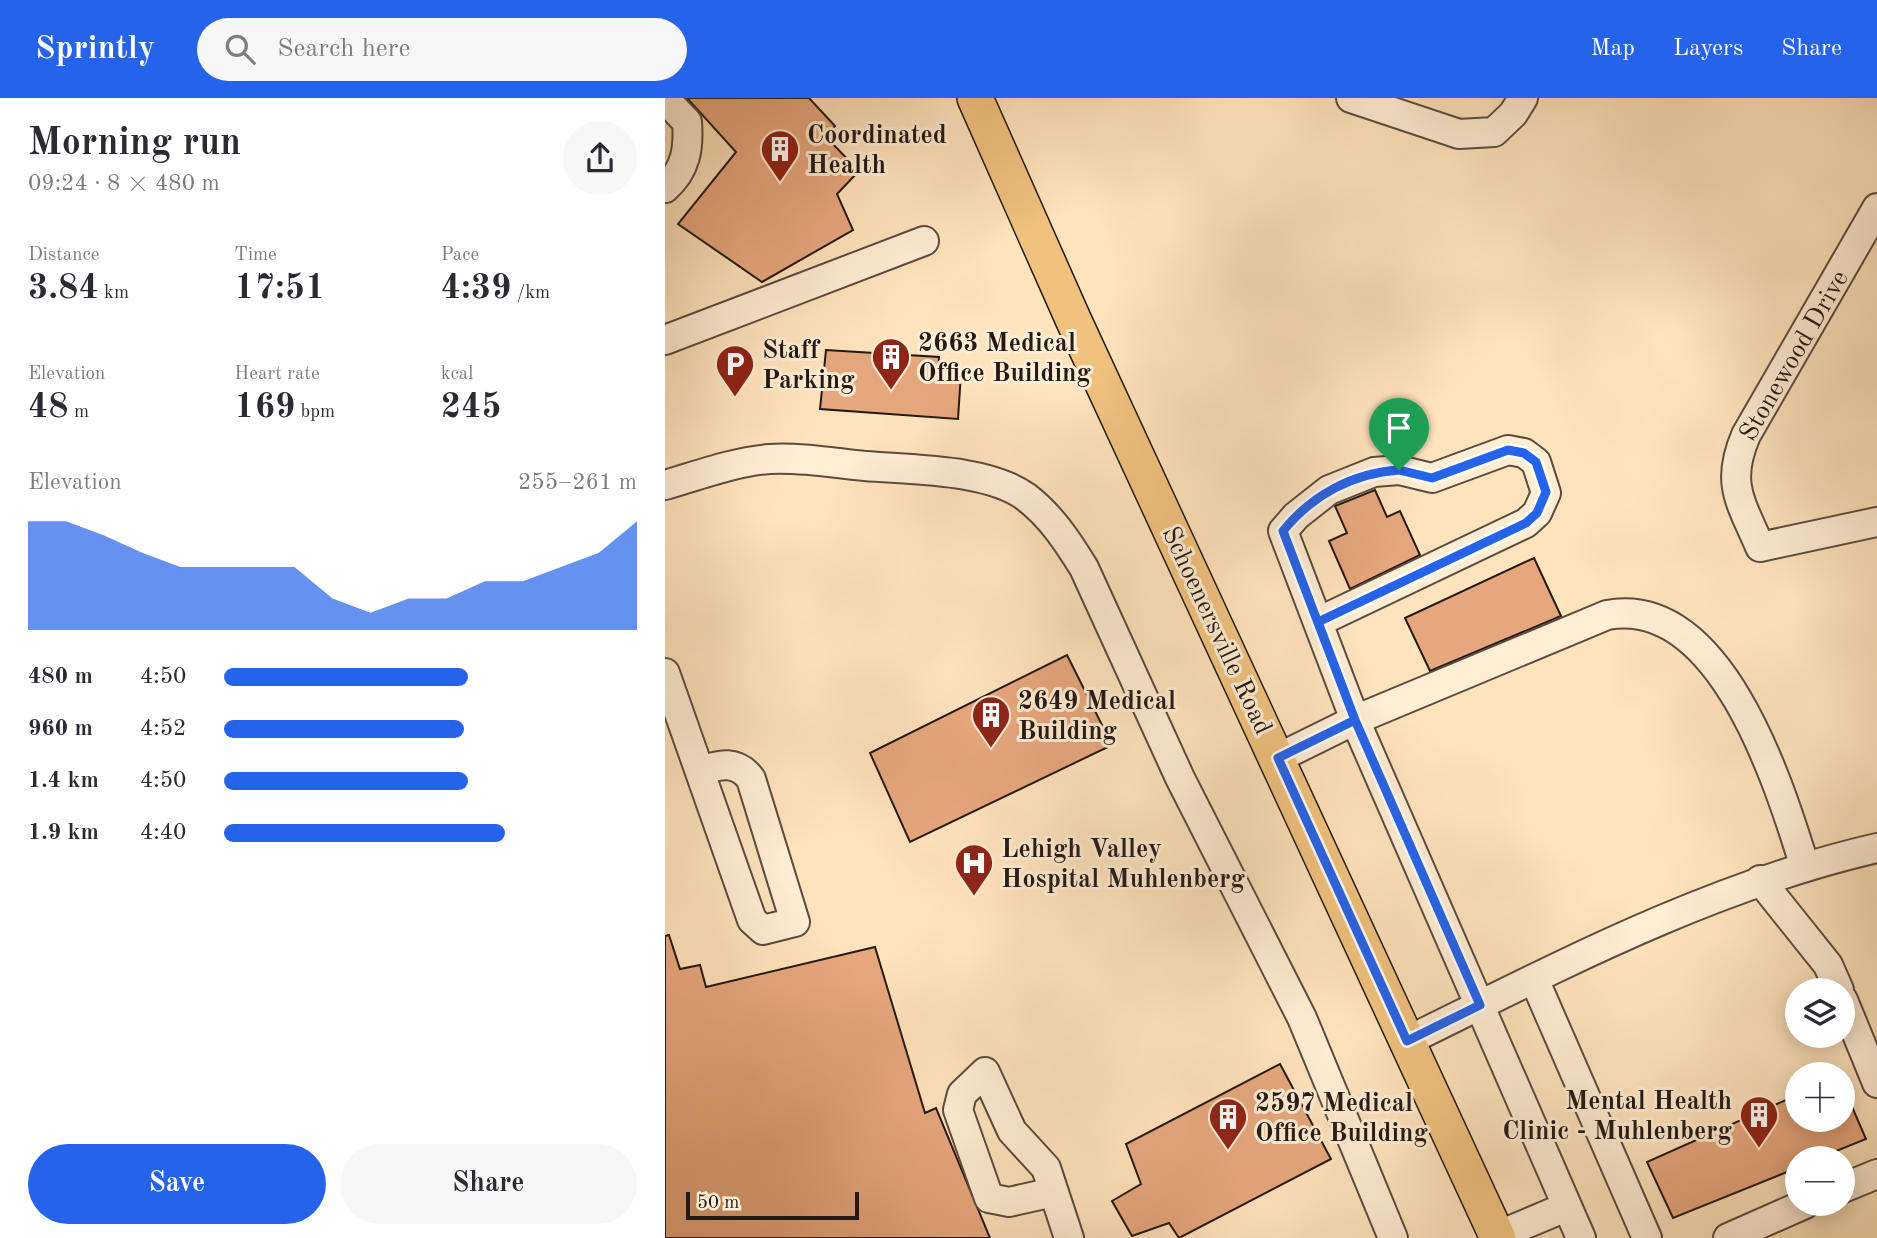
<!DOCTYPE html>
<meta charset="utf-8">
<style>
:root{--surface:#fff;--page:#f7f7f7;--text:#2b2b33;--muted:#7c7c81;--accent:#2563eb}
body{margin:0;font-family:"Old Standard TT",serif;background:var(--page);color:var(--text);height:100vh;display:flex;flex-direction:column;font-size:26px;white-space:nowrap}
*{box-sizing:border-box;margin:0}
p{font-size:23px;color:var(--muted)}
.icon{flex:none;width:38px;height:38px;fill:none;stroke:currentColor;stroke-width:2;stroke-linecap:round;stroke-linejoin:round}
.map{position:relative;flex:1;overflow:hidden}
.drawer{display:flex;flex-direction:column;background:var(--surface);width:665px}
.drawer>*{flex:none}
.buttons{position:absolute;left:1120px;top:880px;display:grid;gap:14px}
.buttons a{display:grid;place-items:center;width:70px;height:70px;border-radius:50%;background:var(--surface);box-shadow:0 4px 18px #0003;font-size:35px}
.scale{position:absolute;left:21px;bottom:18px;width:173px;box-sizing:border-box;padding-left:7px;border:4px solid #241914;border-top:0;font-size:19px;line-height:24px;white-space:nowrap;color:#241914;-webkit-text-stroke:5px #ffedd4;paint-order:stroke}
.pin{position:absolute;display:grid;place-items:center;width:60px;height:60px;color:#fff;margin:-72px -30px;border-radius:50% 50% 50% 0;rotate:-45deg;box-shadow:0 0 7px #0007}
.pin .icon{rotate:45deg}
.round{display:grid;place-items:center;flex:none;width:74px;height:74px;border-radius:37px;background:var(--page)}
.overview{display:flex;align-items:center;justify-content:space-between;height:119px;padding:0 28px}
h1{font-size:38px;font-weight:800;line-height:52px}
.stats{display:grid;grid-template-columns:repeat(3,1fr);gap:10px;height:119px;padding:7px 28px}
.stats div{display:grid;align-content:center}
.stats b{font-size:35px;font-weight:800}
.stats small{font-size:19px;font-weight:400}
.stats p{font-size:19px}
.chart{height:196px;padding:14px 28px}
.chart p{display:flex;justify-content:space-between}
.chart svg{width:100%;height:126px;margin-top:7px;fill:var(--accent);opacity:.7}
.primary-button{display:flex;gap:14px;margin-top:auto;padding:14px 28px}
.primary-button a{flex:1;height:80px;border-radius:42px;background:var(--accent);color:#fff;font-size:28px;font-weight:800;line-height:80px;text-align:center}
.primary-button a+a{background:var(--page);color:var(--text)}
ul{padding:0 28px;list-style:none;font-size:23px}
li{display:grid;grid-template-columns:112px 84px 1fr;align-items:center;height:52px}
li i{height:18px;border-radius:9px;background:var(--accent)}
header{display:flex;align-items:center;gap:42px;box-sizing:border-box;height:98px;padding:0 35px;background:var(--accent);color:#fff}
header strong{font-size:33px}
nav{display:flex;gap:38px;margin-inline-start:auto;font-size:24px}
.search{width:490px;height:63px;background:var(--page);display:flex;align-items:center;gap:18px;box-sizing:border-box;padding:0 24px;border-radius:38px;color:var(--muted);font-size:26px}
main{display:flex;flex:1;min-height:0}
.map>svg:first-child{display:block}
.building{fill:#e7a77d;stroke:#241914;stroke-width:2}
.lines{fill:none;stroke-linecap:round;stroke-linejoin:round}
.minor-casing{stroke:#5b4c3e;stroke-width:32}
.major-casing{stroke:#241914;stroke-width:38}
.minor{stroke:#ffedd4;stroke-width:28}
.major{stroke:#f0c27e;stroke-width:35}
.route-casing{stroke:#fff;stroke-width:14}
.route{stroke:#2563eb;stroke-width:9}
.labels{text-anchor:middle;stroke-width:6;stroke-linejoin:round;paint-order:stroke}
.poi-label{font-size:26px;font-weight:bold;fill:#241914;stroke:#ffedd4;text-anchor:start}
.street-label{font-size:26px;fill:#241914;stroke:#ffedd4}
</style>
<header>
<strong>Sprintly</strong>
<div class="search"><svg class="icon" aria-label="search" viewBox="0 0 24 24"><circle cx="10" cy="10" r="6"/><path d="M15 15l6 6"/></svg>Search here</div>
<nav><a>Map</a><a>Layers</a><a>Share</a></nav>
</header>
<main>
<section class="drawer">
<div class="overview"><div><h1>Morning run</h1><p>09:24 · 8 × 480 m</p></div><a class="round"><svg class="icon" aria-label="share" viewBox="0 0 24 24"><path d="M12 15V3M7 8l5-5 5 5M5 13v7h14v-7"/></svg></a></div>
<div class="stats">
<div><p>Distance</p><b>3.84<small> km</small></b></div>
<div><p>Time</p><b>17:51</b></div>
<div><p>Pace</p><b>4:39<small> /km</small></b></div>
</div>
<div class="stats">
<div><p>Elevation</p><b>48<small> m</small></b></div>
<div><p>Heart rate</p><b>169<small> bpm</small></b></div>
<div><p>kcal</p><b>245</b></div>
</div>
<div class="chart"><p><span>Elevation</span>255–261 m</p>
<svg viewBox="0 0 160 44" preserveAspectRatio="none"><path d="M0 44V6L10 6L20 11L30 17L40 22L50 22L60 22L70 22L80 33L90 38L100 33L110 33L120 27L130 27L140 22L150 17L160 6V44z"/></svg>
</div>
<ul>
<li><b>480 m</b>4:50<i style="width:59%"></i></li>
<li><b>960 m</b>4:52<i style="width:58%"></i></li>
<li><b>1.4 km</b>4:50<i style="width:59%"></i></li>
<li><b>1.9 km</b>4:40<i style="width:68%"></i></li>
</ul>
<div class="primary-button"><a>Save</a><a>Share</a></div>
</section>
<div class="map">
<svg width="1212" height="1140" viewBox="0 0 1212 1140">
<rect width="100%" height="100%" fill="#ffe3bd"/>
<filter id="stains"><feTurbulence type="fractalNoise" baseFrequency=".00286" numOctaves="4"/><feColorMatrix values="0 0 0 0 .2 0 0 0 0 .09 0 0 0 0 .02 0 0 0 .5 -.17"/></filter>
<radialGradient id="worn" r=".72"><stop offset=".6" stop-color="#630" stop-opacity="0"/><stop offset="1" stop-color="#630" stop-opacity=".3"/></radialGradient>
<g class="building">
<polygon points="22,0 144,0 170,28 160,38 194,73 172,96 188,132 97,184 13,126 71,54"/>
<polygon points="161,252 274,259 273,274 296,275 293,321 155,311"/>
<polygon points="710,392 722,419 735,413 755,457 685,491 664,443 682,435 670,408"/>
<polygon points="869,460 896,518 765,573 740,520"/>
<polygon points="402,557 447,647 245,744 205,655"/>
<polygon points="4,837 15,871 35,867 41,889 210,849 260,1015 271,1010 325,1140 0,1140 0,838"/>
<polygon points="615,966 666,1061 514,1140 504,1125 467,1138 447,1103 476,1086 461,1046"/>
<polygon points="1178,988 1201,1041 1154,1060 1132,1060 1132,1070 1008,1120 982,1064 1132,997 1132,1022 1178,1022"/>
</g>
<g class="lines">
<g class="minor-casing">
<g id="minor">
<polyline points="686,0 794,36 829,34 848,16 858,0"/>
<path d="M0 1 22 24C24 50 21 72 0 90"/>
<path d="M1212 110 1081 337C1060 386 1076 404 1095 449L1212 424"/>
<polyline points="0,242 259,143"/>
<path d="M0 387C34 377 69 364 104 361 136 359 169 365 200 368 247 372 323 371 361 399 386 418 403 444 419 470L515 680 637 920 728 1140"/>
<path d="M0 575 87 822 98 832 130 824 86 681C72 662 55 666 35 673"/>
<polyline points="613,660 690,622 618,433 631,418 664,392 709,374 734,372 767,380 843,352 859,355 871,364 881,395 872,415 861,425 653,524"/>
<polyline points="1095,782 1163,867 1174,892"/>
<polyline points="869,881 982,1140"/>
<polyline points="1178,902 1212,985"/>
<path d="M742 943C895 868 1046 788 1212 750"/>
<polyline points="1178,1090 1212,1076"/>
<polyline points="389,1094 344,1104 324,1100 293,1012 297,996 320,974 347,1033 381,1070 404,1140"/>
<polyline points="832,1138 901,1109"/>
<path d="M916 1140 690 622 942 517C1056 496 1114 686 1140 769"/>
<polyline points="1063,1140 1140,1106"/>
</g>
</g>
<g class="major-casing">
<polyline id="major" points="310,0 408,221 833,1140"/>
</g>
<use href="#minor" class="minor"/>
<use href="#major" class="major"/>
</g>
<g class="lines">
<g class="route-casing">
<path id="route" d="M734 372C688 375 647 397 618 433L690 622 613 660 742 943 815 907 690 622 653 524 861 425 872 415 881 394 871 364 859 355 843 352 767 380 734 372"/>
</g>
<use href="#route" class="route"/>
</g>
<defs>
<g id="building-pin" transform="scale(2.0125)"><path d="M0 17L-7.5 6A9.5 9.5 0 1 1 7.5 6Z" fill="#8f2418" stroke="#ffedd4"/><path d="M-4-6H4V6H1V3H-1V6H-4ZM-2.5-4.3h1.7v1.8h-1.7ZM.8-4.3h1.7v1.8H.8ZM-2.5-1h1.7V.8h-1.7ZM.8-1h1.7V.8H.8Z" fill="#fff"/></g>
<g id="parking-pin" transform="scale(2.0125)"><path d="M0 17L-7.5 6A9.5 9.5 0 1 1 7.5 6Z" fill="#8f2418" stroke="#ffedd4"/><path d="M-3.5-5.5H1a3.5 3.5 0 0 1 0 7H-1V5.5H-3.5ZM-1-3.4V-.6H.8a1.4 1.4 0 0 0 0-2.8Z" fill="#fff"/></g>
<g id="hospital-pin" transform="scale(2.0125)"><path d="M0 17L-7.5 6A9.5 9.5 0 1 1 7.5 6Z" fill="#8f2418" stroke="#ffedd4"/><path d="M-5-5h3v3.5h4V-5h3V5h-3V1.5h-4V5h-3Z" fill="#fff"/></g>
</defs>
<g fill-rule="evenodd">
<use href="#building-pin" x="115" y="51"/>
<use href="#building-pin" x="226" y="259"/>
<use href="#parking-pin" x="70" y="266"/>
<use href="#building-pin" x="326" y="617"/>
<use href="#hospital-pin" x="309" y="765"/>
<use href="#building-pin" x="1094" y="1017"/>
<use href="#building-pin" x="563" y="1019"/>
</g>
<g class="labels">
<g class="poi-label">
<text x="142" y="45">Coordinated<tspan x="142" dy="30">Health</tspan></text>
<text x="253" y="253">2663 Medical<tspan x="253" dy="30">Office Building</tspan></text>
<text x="97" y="260">Staff<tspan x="97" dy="30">Parking</tspan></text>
<text x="353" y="611">2649 Medical<tspan x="353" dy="30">Building</tspan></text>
<text x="336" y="759">Lehigh Valley<tspan x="336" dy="30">Hospital Muhlenberg</tspan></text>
<text x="1067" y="1011" text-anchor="end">Mental Health<tspan x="1067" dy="30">Clinic - Muhlenberg</tspan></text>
<text x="590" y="1013">2597 Medical<tspan x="590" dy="30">Office Building</tspan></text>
</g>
<g class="street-label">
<text transform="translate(1128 257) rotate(-60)" y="9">Stonewood Drive</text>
<text transform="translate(553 532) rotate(65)" y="9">Schoenersville Road</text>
</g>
</g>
<rect width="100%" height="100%" filter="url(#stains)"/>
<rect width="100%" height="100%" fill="url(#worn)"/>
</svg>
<div class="buttons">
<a><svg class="icon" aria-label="layers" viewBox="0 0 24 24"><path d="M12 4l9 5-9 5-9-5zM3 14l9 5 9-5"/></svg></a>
<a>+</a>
<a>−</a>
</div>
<div class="scale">50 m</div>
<div class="pin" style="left:734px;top:372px;background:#1e9e55"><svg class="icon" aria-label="arrive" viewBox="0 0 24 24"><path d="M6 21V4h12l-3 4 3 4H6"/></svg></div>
</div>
</main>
